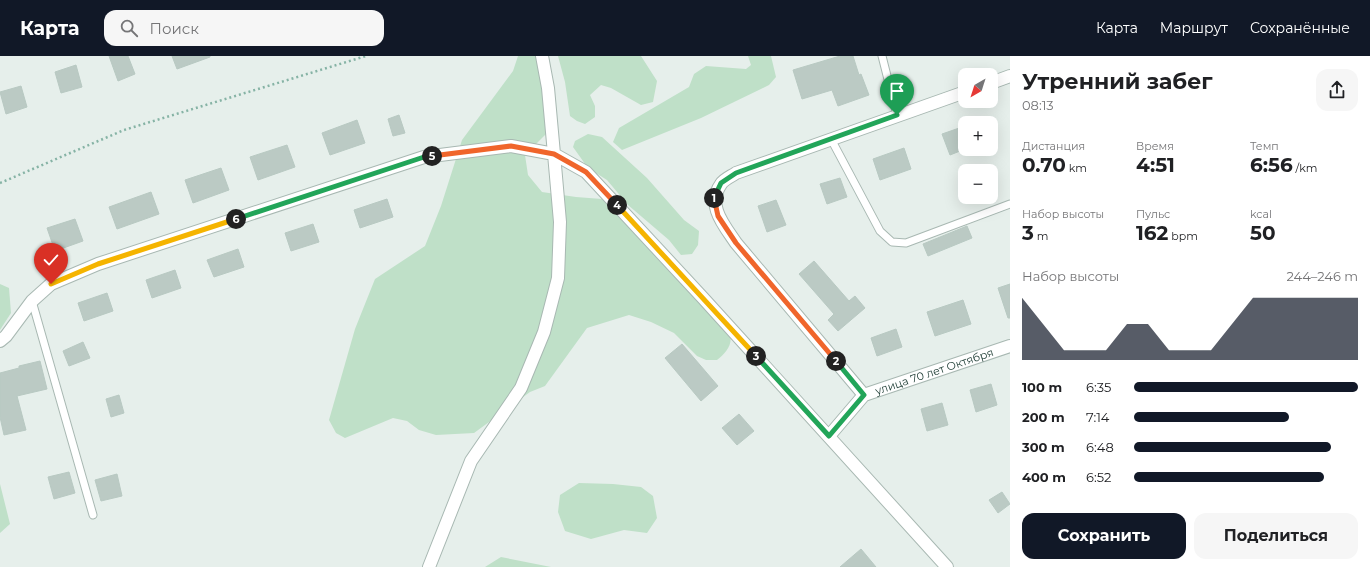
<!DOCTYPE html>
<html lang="ru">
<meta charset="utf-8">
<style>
:root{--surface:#fff;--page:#f6f6f6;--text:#202124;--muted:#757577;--accent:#111827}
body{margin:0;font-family:Montserrat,sans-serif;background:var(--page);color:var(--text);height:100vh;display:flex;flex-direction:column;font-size:15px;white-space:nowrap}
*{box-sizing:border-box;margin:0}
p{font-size:13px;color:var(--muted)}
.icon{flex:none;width:22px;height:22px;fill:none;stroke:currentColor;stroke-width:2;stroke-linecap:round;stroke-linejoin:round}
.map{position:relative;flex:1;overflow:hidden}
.drawer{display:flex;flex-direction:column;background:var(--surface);width:360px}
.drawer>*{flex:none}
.needle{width:26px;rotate:219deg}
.controls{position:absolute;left:958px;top:12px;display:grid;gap:8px}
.controls a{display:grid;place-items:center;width:40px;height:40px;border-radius:8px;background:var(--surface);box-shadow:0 4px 16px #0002;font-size:20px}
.pin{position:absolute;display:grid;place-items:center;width:34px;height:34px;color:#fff;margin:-41px -17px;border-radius:50% 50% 50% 0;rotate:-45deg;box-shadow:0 0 4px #0007}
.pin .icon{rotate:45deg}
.km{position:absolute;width:20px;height:20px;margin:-10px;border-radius:50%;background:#222;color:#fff;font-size:11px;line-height:20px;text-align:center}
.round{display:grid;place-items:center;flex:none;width:42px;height:42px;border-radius:12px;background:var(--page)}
.summary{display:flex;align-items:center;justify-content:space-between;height:68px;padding:0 12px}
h1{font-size:22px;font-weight:700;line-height:30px}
.figures{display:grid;grid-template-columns:repeat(3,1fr);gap:6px;height:68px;padding:4px 12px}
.figures div{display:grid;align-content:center}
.figures b{font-size:20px;font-weight:700}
.figures small{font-size:11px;font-weight:400}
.figures p{font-size:11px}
.chart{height:112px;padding:8px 12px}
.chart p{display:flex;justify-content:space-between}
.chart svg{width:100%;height:72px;margin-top:4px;fill:var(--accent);opacity:.7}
.button{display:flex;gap:8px;margin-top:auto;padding:8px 12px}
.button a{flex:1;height:46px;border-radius:12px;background:var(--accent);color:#fff;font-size:16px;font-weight:700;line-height:46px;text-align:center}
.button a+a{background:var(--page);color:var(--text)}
ul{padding:0 12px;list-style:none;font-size:13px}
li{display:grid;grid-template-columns:64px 48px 1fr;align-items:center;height:30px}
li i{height:10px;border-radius:5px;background:var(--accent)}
header{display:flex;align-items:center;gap:24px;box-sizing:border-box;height:56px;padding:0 20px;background:var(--accent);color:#fff}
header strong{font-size:19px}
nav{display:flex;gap:22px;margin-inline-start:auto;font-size:14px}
.search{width:280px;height:36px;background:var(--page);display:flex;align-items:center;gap:10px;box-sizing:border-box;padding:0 14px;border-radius:12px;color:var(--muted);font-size:15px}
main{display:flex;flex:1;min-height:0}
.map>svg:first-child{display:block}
.green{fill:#bfe0c8}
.building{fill:#bbcac4;stroke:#b8c9c2}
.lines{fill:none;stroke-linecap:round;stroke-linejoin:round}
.service-casing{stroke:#a8b8b2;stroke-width:9}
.minor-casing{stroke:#a8b8b2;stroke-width:14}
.tertiary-casing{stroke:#a8b8b2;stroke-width:14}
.path{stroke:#86b3a5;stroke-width:2.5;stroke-dasharray:2 3;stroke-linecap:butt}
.service{stroke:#fff;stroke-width:7}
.minor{stroke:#fff;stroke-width:12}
.tertiary{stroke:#fff;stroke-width:12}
.split-1-casing{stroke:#fff;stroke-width:8}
.split-2-casing{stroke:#fff;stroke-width:8}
.split-3-casing{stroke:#fff;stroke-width:8}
.split-4-casing{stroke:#fff;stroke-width:8}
.split-5-casing{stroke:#fff;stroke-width:8}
.split-6-casing{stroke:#fff;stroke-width:8}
.split-7-casing{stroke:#fff;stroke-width:8}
.split-1{stroke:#22a559;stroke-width:5}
.split-2{stroke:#f0652b;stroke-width:5}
.split-3{stroke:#22a559;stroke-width:5}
.split-4{stroke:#f5b400;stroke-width:5}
.split-5{stroke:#f0652b;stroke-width:5}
.split-6{stroke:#22a559;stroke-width:5}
.split-7{stroke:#f5b400;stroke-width:5}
.labels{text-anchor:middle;stroke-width:4;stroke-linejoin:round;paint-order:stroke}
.street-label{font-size:11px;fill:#24423a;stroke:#f7fbf9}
</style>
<header>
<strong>Карта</strong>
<div class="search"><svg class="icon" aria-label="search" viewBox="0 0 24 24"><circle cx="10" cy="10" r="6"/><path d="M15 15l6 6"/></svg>Поиск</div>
<nav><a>Карта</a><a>Маршрут</a><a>Сохранённые</a></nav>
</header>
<main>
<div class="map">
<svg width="1010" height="511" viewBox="0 0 1010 511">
<rect width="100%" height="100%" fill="#e6efeb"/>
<g class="green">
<path d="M518 0H537L550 74 525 99 528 119 542 136 576 141 602 143 730 279C733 289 725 298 717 304H706L697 300 674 277 651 266 629 259 587 272 545 330 530 336 474 377 436 379 419 374 407 365 393 362 345 382 336 377 329 364 355 273 375 223 425 190 441 150 462 84 513 15Z"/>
<polygon points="558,0 641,0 657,25 653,46 641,49 611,32 601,29 590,39 595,50 595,61 585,68 577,65 570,60 565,26"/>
<polygon points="748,0 771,0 776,21 769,29 701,62 622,94 613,86 619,72 689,31 694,18 706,10 746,13 751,9"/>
<polygon points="588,78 602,81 647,122 684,164 699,175 698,189 692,198 681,199 669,184 628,149 607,124 588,112 573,91 575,85"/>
<polygon points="0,228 9,232 11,257 0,274"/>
<polygon points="579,427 613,428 641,431 653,440 657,462 647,477 624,474 591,483 565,475 558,456 560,439"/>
<polygon points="0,428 10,468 0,477"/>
<polygon points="501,501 551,511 485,511"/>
</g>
<g class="building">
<polygon points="109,0 128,0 135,18 118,25"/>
<polygon points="172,0 210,0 210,1 177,13"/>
<polygon points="840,0 853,0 859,19 861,18 869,39 838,50 832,34 802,43 793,14"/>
<polygon points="76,9 82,31 61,37 55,16"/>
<polygon points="21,30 27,51 6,58 0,36"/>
<polygon points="399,59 405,77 393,80 388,63"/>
<polygon points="357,64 365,87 330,99 322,77"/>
<polygon points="965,70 965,93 950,99 942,78"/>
<polygon points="287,89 295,111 258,124 250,101"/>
<polygon points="904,92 911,113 880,124 873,103"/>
<polygon points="221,112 229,134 193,147 185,124"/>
<polygon points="840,122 847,141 827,148 820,128"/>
<polygon points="151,136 159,158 117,173 109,151"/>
<polygon points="387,143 393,161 360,172 354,154"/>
<polygon points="776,144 786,169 767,176 758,150"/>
<polygon points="75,163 83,185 55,195 47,172"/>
<polygon points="313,168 319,186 291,195 285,177"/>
<polygon points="967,170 972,182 928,200 923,188"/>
<polygon points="238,193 244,211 214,221 207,204"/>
<polygon points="814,205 849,245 855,240 865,252 838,275 828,264 834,258 799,218"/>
<polygon points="175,214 181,232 152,242 146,224"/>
<polygon points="1010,228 1010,262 1008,262 998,232"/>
<polygon points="107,237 113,255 84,265 78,247"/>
<polygon points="963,244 971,268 935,280 927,256"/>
<polygon points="896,273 902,291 877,300 871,282"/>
<polygon points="83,286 90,302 69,310 63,295"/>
<polygon points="682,288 718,330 701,345 665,302"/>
<polygon points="40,305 47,333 17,340 26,374 4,379 0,361 0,317 19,312 19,310"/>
<polygon points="991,328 997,349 976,356 970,334"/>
<polygon points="119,339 124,357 111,361 106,343"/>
<polygon points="942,347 948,369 927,375 921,353"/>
<polygon points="739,358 754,375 737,389 722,372"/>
<polygon points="69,416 75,437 54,443 48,421"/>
<polygon points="117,418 122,440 101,445 95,424"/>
<polygon points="1002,436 1010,448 998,457 989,444"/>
<polygon points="861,493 876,511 840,511"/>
</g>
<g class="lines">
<g class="service-casing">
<g id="service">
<polyline points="882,0 897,59"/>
<polyline points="831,83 880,175 892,186 906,187 1010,148"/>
<polyline points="32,245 93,459"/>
</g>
</g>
<g class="minor-casing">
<g id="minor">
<polyline points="991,27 1010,20"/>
<polyline points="0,285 6,280 32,245 51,228 98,208 424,101 511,90 554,98 560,166 558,222 544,276 521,332 471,405 429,511"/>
<path d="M864 339 736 187C724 169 706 149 721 128 724 123 732 120 736 117L965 36"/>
<path id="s1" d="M829 380 864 339 1010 290"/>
</g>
</g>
<g class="tertiary-casing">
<polyline id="tertiary" points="542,0 548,32 554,98 586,116 703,242 947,511"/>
</g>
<polyline class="path" points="0,127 124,74 366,0"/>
<use href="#service" class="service"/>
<use href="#minor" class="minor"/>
<use href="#tertiary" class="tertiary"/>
</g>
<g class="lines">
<g class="split-1-casing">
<polyline id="split-1" points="714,142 721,127 736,117 897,59"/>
</g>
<g class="split-2-casing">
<polyline id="split-2" points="714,142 718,160 736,187 836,305"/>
</g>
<g class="split-3-casing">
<polyline id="split-3" points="756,300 829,380 864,339 836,305"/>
</g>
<g class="split-4-casing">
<polyline id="split-4" points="617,149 756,300"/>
</g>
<g class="split-5-casing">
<polyline id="split-5" points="432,100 511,90 554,98 586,116 617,149"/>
</g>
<g class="split-6-casing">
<polyline id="split-6" points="236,163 424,101 432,100"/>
</g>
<g class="split-7-casing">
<polyline id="split-7" points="51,228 98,208 236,163"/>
</g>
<use href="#split-1" class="split-1"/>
<use href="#split-2" class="split-2"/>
<use href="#split-3" class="split-3"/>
<use href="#split-4" class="split-4"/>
<use href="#split-5" class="split-5"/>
<use href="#split-6" class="split-6"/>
<use href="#split-7" class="split-7"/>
</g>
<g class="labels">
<g class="street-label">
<text dy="4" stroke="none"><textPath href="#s1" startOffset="128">улица 70 лет Октября</textPath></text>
</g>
</g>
</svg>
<div class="controls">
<a><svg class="needle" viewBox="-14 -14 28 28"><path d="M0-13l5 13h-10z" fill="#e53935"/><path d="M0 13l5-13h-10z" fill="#757577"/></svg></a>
<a>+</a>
<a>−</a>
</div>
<div class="pin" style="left:897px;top:59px;background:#1e9e55"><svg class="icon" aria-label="arrive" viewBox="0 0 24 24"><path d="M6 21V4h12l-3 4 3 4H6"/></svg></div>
<div class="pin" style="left:51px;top:228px;background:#d93025"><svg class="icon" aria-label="check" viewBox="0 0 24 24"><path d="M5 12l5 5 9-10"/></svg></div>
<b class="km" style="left:714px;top:142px">1</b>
<b class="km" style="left:836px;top:305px">2</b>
<b class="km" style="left:756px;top:300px">3</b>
<b class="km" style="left:617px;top:149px">4</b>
<b class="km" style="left:432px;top:100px">5</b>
<b class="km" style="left:236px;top:163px">6</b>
</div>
<section class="drawer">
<div class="summary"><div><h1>Утренний забег</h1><p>08:13</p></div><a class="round"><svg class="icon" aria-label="share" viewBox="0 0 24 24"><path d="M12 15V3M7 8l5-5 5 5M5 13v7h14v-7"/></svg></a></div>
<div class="figures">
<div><p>Дистанция</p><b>0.70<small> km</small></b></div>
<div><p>Время</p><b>4:51</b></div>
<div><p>Темп</p><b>6:56<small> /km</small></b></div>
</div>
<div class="figures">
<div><p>Набор высоты</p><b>3<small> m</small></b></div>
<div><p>Пульс</p><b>162<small> bpm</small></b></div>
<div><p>kcal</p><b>50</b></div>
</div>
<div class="chart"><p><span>Набор высоты</span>244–246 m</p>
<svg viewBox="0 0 160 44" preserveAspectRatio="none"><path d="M0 44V6L10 22L20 38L30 38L40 38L50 22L60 22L70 38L80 38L90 38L100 22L110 6L120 6L130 6L140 6L150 6L160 6V44z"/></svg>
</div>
<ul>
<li><b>100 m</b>6:35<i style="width:100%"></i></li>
<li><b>200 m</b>7:14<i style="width:69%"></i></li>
<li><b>300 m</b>6:48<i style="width:88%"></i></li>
<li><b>400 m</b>6:52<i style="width:85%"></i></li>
</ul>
<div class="button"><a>Сохранить</a><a>Поделиться</a></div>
</section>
</main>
